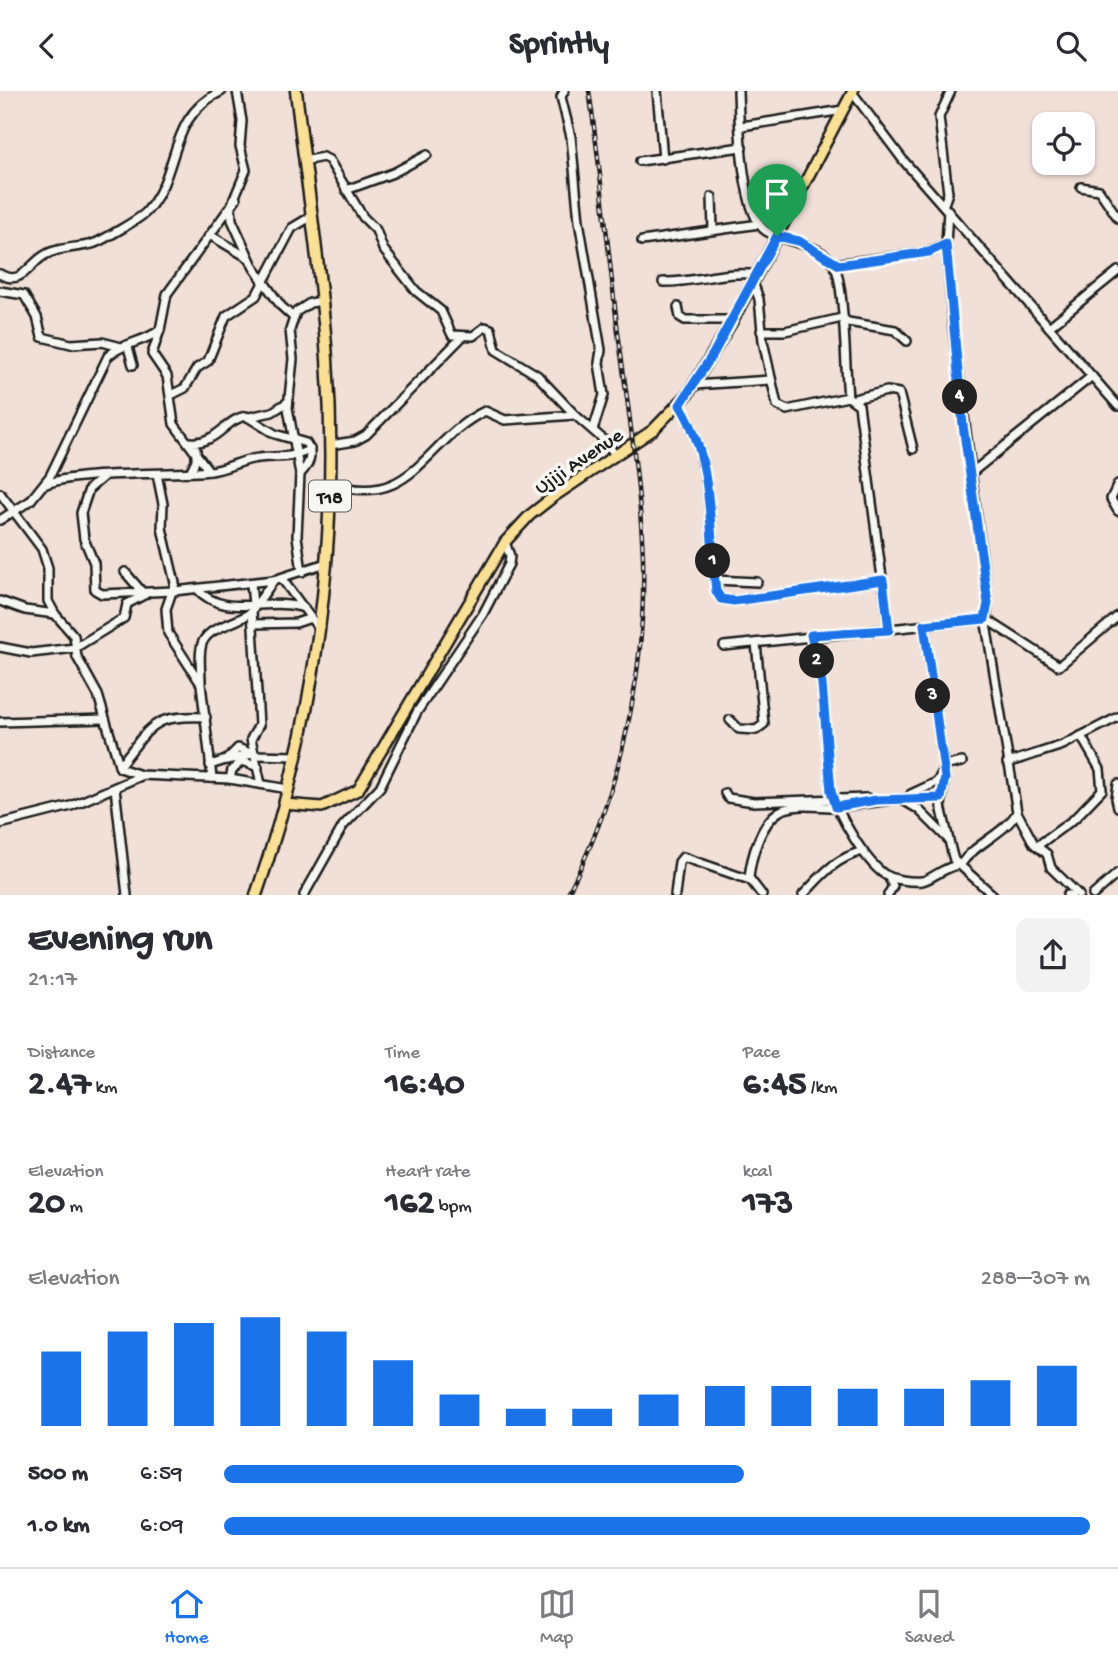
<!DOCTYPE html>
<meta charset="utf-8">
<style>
:root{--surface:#fff;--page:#f2f2f3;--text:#2b2b33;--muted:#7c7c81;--line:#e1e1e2;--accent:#1a73e8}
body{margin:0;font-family:"Gochi Hand",sans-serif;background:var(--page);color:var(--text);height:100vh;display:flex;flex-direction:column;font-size:26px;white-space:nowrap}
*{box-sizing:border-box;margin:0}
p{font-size:23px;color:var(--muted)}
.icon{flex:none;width:38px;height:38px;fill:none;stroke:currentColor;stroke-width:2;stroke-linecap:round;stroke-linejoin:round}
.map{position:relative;height:804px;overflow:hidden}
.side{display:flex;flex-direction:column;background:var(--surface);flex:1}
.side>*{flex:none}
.tools{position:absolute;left:1032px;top:21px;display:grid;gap:14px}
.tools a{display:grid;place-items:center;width:63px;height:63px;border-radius:14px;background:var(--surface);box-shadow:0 2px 5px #0004;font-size:35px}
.pin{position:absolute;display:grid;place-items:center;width:60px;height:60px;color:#fff;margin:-72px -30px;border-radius:50% 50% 50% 0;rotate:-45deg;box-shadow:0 0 7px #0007}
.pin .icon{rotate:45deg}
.km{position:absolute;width:35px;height:35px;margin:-18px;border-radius:50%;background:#222;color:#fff;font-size:19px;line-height:35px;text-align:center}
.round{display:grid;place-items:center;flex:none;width:74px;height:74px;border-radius:14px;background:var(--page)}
.overview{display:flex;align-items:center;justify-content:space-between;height:119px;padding:0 28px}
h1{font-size:38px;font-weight:700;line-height:52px}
.metrics{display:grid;grid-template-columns:repeat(3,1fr);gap:10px;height:119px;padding:7px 28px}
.metrics div{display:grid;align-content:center}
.metrics b{font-size:35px;font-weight:700}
.metrics small{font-size:19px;font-weight:400}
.metrics p{font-size:19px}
.chart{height:196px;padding:14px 28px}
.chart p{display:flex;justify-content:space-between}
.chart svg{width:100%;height:126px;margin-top:7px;stroke:var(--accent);stroke-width:6}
ul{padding:0 28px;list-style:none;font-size:23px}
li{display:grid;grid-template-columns:112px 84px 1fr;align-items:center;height:52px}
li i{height:18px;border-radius:9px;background:var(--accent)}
header{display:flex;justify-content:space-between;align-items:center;height:91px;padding:0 28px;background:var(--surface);font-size:32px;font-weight:700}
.menu{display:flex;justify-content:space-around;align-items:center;height:98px;border-top:2px solid var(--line);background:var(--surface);font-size:19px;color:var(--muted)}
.menu a{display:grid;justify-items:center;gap:4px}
.menu .active{color:var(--accent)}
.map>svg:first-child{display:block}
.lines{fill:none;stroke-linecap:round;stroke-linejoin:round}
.minor-casing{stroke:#1c1c1c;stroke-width:12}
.major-casing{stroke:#1c1c1c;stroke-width:14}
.highway-casing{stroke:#1c1c1c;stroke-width:15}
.minor{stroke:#f6f6f2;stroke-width:7}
.major{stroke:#fadf96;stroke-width:9}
.highway{stroke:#fadf96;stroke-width:10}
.rail-casing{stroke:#1c1c1c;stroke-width:4.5}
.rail{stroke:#f6f6f2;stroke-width:2;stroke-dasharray:5;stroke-linecap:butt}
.route-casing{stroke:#fff;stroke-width:14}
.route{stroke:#1a73e8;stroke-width:9}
.labels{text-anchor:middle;stroke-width:7;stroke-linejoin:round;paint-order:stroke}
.shield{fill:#f6f6f2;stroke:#5d5d5c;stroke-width:2}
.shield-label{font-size:19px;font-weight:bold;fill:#1c1c1c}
.street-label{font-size:21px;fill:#1c1c1c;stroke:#f6f6f2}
</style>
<header><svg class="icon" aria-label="back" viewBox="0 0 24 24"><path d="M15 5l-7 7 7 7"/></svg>Sprintly<svg class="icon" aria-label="search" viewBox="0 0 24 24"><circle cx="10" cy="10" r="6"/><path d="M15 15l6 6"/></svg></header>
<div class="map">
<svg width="1118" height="804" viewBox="0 0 1118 804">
<rect width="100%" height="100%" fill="#f1e0d8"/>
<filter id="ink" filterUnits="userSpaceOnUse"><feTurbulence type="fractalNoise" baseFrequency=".0143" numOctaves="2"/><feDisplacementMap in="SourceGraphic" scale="14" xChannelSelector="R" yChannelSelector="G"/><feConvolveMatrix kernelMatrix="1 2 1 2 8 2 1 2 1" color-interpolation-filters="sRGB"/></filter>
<g filter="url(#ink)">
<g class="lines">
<g class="minor-casing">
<g id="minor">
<polyline points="237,0 242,30 240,55 246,79 231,115 232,129 254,177 281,215 293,226"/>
<polyline points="564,0 561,6 571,46 579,130 601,259 599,272 604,304 593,339"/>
<polyline points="657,0 663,68"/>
<path d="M738 0C739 29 741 124 766 140 786 153 816 150 833 172 845 188 845 280 848 306"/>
<polyline points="852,1 903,69 1118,315"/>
<polyline points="742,35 843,19"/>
<polyline points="304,70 323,66 329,69 363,126 376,139 383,158 416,200 441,220 452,244 473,245 485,236 491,238 496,259 537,284 575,324 605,350 616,365"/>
<polyline points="640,70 742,56"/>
<polyline points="1081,96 1099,99 1118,127"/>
<polyline points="346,99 393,82 427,64"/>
<polyline points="712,106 713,139"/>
<polyline points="944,113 948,102 939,26 951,0"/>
<polyline points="210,144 247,166"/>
<polyline points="642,150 759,133"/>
<polyline points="834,173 929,161 946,153"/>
<path d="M0 183C21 196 30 172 45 164 58 156 78 157 92 153 100 151 143 126 147 120 182 80 166 26 222 0"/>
<path d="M663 191C695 192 725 179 757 184"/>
<polyline points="753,191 759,208 763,250 777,314 787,319 848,306 859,314 889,539"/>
<polyline points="0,200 24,204 37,226 42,246 71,253 102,251 121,256"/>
<polyline points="678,216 680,226 685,229 733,229"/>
<polyline points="1049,236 1118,180"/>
<polyline points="160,239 152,263 167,285 174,333 209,380"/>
<polyline points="761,240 785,240 842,227 848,231 895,239 907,250"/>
<polyline points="128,256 133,274"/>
<polyline points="694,294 771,289"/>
<polyline points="171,304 185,297 197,277 208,270 226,225 256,205 292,137 312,125"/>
<polyline points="854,308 887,300 899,302 913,358"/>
<path d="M680 314C714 368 708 439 717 501L721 508 734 510 883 489"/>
<polyline points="249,326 272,321 288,311"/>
<path d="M190 351C217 354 225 328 246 325L275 343 306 352C314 363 309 374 300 383"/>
<polyline points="330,354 355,350 366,344 462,246"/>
<polyline points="190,381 196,369 196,358"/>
<polyline points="157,383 163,413 162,437 175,492 166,518 168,542 201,593 212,687"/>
<polyline points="970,383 1092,285"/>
<polyline points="103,386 89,398 81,422 84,448 94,472 95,499 102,503 174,500 274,489 326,472"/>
<path d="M330 392C413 421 425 348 485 320L505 329 575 324"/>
<polyline points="1118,393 1111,408 1118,420"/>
<path d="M44 394C73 380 172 384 211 380 226 378 238 371 252 368 272 364 293 369 310 358"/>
<polyline points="0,402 42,458 48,477 48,510 55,523 74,545 77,566 98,604 120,677 141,684 230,688 288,698"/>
<path d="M0 429 30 410 50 385 108 265C122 252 145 251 160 239L167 203 236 108"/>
<polyline points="125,481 143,502"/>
<polyline points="302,481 297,445 300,383 288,317 293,268 290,239 296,221 310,212 322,210"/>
<polyline points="282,488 319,538"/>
<polyline points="715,489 757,491"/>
<polyline points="251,492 253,514"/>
<path d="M197 498C225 529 268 505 304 517"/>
<polyline points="0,510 25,519 55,523"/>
<polyline points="253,533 296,532 311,527"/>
<polyline points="924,534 945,687 941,715 952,762 954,769 993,804"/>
<path d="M811 544 822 593 831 700C838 723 864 769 884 783 893 789 911 791 922 790 931 789 943 776 961 773 975 752 1005 743 1017 721L986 533 988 512 953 238 946 153 948 119"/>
<polyline points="724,555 986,528 1059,575 1118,525"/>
<polyline points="0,556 31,562 75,557 124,527 127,513 146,503"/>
<path d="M201 591C201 580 199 568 201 557 204 534 237 535 252 520"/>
<polyline points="730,629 739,638 756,639 764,633 756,552"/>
<polyline points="0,631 105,628"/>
<polyline points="234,667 258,676"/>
<polyline points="227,669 252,663"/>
<polyline points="1007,672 1063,654 1118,626"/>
<polyline points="210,674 226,669 238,657 255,664 297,665"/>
<path d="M119 675C153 634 150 624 206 626"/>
<polyline points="943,675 962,671"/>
<polyline points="230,688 232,679 242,670"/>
<polyline points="261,693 251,648 259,634 252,520 274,489"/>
<polyline points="1118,693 1116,707 1118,716"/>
<polyline points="115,697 127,804"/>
<polyline points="725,702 728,707 754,711 867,707"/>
<polyline points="911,703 937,691 944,678"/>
<polyline points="901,708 918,718 947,747"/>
<polyline points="1017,721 1034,753 1047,763 1051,777 1079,804"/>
<polyline points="0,733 71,715 141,685"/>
<polyline points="1037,755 1074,728 1102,699 1100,678 1081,645"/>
<polyline points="888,785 893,795 888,804"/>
<polyline points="304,804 343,735 380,696 417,621 483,523 509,473 510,465 505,451"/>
<polyline points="675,804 679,771 683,766 750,789"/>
<path d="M762 804 749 787C751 766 761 731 780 720 797 711 821 717 839 716 874 712 906 705 941 707"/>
<path d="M803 804C823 783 834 768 863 760"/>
<polyline points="1067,804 1072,804"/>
<polyline points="1093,804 1118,782"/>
</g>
</g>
<g class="major-casing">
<polyline id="major" points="284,713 322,716 358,699 505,451 530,424 553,406 653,339 688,303 733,229 853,0"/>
</g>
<g class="highway-casing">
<path id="highway" d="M256 804C316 633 340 449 327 268 321 178 306 89 296 0"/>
</g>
<use href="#minor" class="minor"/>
<use href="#major" class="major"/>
<use href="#highway" class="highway"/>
<g class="rail-casing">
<path id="rail" d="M567 804C621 702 646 583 643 467 640 392 628 316 618 241 608 161 601 80 589 0"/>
</g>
<use href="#rail" class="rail"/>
</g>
</g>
<g class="lines" filter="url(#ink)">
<g class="route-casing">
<path id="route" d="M777 145 799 150 839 174 929 161 946 153 963 334 988 512 985 528 924 534 945 687 941 707 876 709 836 716 831 700 822 593 811 544 889 539 883 489 734 510 721 508 716 500C709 439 714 368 680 314L713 263Z"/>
</g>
<use href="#route" class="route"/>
</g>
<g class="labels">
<rect class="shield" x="309" y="389.5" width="42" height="31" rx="5"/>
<g class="shield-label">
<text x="330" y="412">T18</text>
</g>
<g class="street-label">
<text transform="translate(578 369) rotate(-34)" y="7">Ujiji Avenue</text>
</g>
</g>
</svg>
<div class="tools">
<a><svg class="icon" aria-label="locate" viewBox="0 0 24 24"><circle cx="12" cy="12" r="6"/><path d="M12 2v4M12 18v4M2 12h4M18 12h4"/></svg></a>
</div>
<div class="pin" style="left:777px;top:145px;background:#1e9e55"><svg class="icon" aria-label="arrive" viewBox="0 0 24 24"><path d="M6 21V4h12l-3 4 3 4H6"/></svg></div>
<b class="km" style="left:713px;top:470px">1</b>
<b class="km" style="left:817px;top:570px">2</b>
<b class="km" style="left:933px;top:605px">3</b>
<b class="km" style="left:960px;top:306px">4</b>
</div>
<section class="side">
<div class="overview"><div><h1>Evening run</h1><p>21:17</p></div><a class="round"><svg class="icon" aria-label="share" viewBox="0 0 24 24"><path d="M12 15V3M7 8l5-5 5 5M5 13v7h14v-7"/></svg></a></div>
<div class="metrics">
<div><p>Distance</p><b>2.47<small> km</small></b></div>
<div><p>Time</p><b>16:40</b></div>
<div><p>Pace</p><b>6:45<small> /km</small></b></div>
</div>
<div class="metrics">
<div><p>Elevation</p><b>20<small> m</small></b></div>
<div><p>Heart rate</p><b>162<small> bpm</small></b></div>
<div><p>kcal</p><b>173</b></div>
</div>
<div class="chart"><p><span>Elevation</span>288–307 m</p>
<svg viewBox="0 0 160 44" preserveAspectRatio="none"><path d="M5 44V18M15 44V11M25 44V8M35 44V6M45 44V11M55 44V21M65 44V33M75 44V38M85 44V38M95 44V33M105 44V30M115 44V30M125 44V31M135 44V31M145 44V28M155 44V23"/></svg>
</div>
<ul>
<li><b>500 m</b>6:59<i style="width:60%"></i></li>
<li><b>1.0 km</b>6:09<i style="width:100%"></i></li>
</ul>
</section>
<nav class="menu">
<a class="active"><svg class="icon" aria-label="home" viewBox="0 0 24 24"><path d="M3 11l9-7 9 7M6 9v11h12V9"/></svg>Home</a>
<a><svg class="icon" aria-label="map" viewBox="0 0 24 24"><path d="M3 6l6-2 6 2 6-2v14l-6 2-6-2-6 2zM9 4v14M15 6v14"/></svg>Map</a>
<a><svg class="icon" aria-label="saved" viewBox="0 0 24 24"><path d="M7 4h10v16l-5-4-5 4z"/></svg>Saved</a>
</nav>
